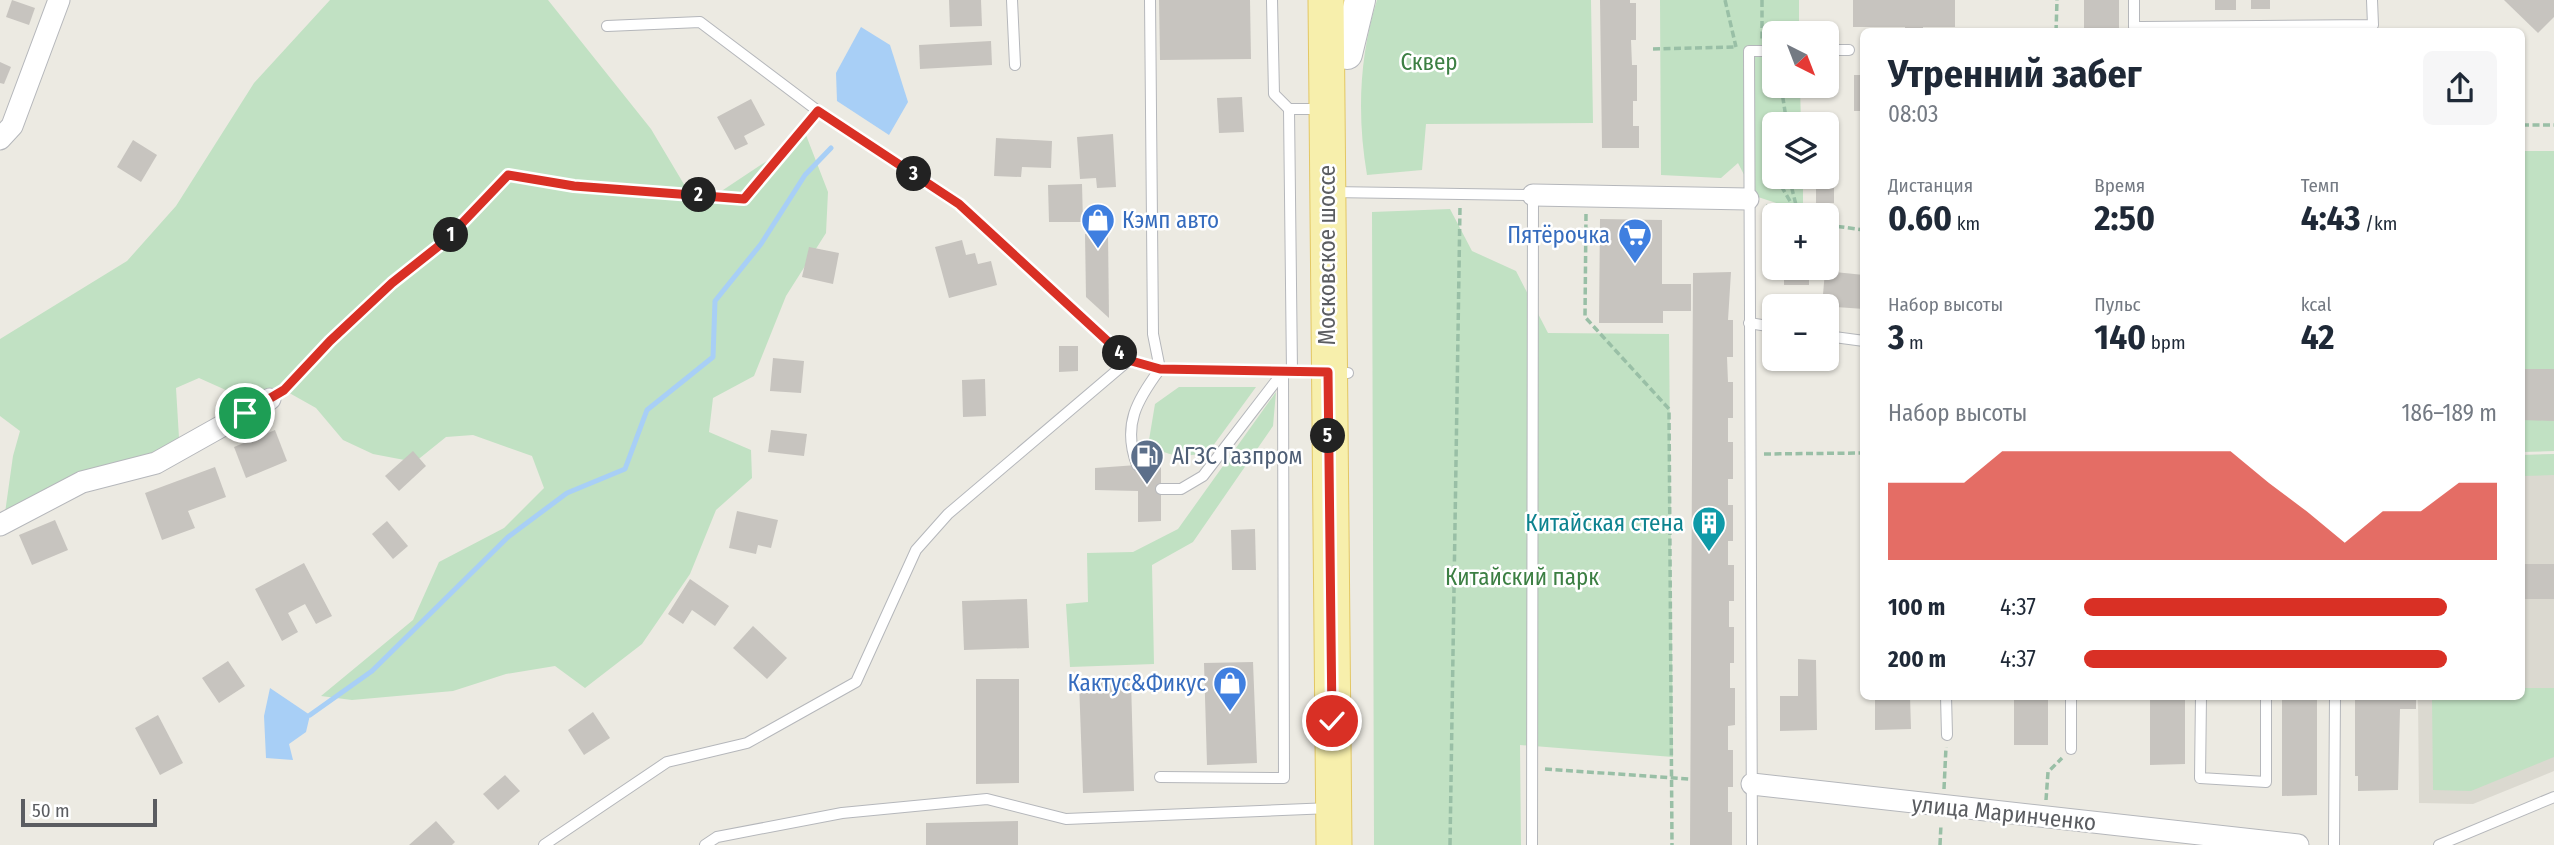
<!DOCTYPE html>
<html lang="ru">
<meta charset="utf-8">
<style>
:root{--surface:#fff;--page:#f6f6f7;--text:#1f2937;--muted:#747a83;--accent:#d93025}
body{margin:0;font-family:"Fira Sans Condensed",sans-serif;background:var(--page);color:var(--text);height:100vh;display:flex;flex-direction:column;font-size:26px;white-space:nowrap}
*{box-sizing:border-box;margin:0}
p{font-size:23px;color:var(--muted)}
.icon{flex:none;width:38px;height:38px;fill:none;stroke:currentColor;stroke-width:2;stroke-linecap:round;stroke-linejoin:round}
.map{position:relative;flex:1;overflow:hidden}
.side{position:absolute;left:1860px;top:28px;width:665px;height:672px;display:flex;flex-direction:column;background:var(--surface);border-radius:10px;box-shadow:0 2px 5px #0004}
.side>*{flex:none}
.needle{width:46px;rotate:138deg}
.controls{position:absolute;left:1762px;top:21px;display:grid;gap:14px}
.controls a{display:grid;place-items:center;width:77px;height:77px;border-radius:10px;background:var(--surface);box-shadow:0 2px 5px #0004;font-size:35px}
.scale{position:absolute;left:21px;bottom:18px;width:136px;box-sizing:border-box;padding-left:7px;border:4px solid #5b5d61;border-top:0;font-size:19px;line-height:24px;white-space:nowrap;color:#5b5d61;-webkit-text-stroke:5px #fff;paint-order:stroke}
.pin{position:absolute;display:grid;place-items:center;width:60px;height:60px;color:#fff;margin:-30px;border:4px solid #fff;border-radius:50%;box-shadow:0 2px 7px #0007}
.km{position:absolute;width:35px;height:35px;margin:-18px;border-radius:50%;background:#222;color:#fff;font-size:19px;line-height:35px;text-align:center}
.round{display:grid;place-items:center;flex:none;width:74px;height:74px;border-radius:10px;background:var(--page)}
.overview{display:flex;align-items:center;justify-content:space-between;height:119px;padding:0 28px}
h1{font-size:38px;font-weight:700;line-height:52px}
.stats{display:grid;grid-template-columns:repeat(3,1fr);gap:10px;height:119px;padding:7px 28px}
.stats div{display:grid;align-content:center}
.stats b{font-size:35px;font-weight:700}
.stats small{font-size:19px;font-weight:400}
.stats p{font-size:19px}
.chart{height:196px;padding:14px 28px}
.chart p{display:flex;justify-content:space-between}
.chart svg{width:100%;height:126px;margin-top:7px;fill:var(--accent);opacity:.7}
ul{padding:0 28px;list-style:none;font-size:23px}
li{display:grid;grid-template-columns:112px 84px 1fr;align-items:center;height:52px}
li i{height:18px;border-radius:9px;background:var(--accent)}
.map>svg:first-child{display:block}
.education{fill:#dbd9d0}
.green{fill:#c1e1c3}
.water{fill:#a8cff6}
.lines{fill:none;stroke-linecap:round;stroke-linejoin:round}
.stream{stroke:#a8cff6;stroke-width:5}
.building{fill:#c7c4bf}
.service-casing{stroke:#b5b7bb;stroke-width:12}
.minor-casing{stroke:#b5b7bb;stroke-width:23}
.secondary-casing{stroke:#b6b8bd;stroke-width:32}
.primary-casing{stroke:#e3c764;stroke-width:37}
.path{stroke:#99bfa6;stroke-width:3.5;stroke-dasharray:7 3.5;stroke-linecap:butt}
.service{stroke:#fff;stroke-width:10}
.minor{stroke:#fff;stroke-width:21}
.secondary{stroke:#fff;stroke-width:30}
.primary{stroke:#f7efac;stroke-width:35}
.route-casing{stroke:#fff;stroke-width:14}
.route{stroke:#d93025;stroke-width:9}
.labels{text-anchor:middle;stroke-width:5;stroke-linejoin:round;paint-order:stroke}
.park-label{font-size:23px;fill:#3c7f43;stroke:#fff}
.shop-label{font-size:23px;fill:#366cbe;stroke:#fff;text-anchor:end}
.street-label{font-size:23px;fill:#5b5d61;stroke:#fff}
.service-label{font-size:23px;fill:#4e5e75;stroke:#fff;text-anchor:start}
.culture-label{font-size:23px;fill:#0d838f;stroke:#fff;text-anchor:end}
</style>
<div class="map">
<svg width="2554" height="845" viewBox="0 0 2554 845">
<rect width="100%" height="100%" fill="#eceae2"/>
<polygon class="education" points="2554,454 2554,771 2473,804 2419,803 2418,697 2522,696 2522,455"/>
<g class="green">
<polygon points="330,0 548,0 651,129 685,186 720,192 806,135 828,192 826,233 786,296 754,376 713,398 709,432 751,450 752,478 716,510 690,574 642,644 585,688 555,666 506,674 453,691 352,700 321,696 413,620 439,562 504,528 544,488 532,456 473,435 446,437 415,462 373,454 343,440 316,408 284,390 248,400 199,378 176,388 179,438 154,456 5,513 13,456 20,431 0,416 0,339 127,261 176,206 254,83"/>
<path d="M1377 0H1591L1593 123 1426 124 1422 170 1367 175C1357 117 1359 57 1377 0Z"/>
<polygon points="1660,0 1799,0 1799,33 1774,33 1774,86 1800,86 1801,124 1774,124 1774,177 1803,177 1803,212 1755,196 1738,163 1721,178 1661,175"/>
<polygon points="2522,151 2554,151 2554,451 2522,452"/>
<polygon points="1450,209 1472,251 1516,271 1548,333 1669,334 1673,757 1520,745 1521,845 1374,845 1372,212"/>
<path d="M1179 387H1256L1207 454C1184 455 1164 460 1149 440L1155 404Z"/>
<polygon points="1276,392 1273,426 1193,542 1152,565 1154,664 1070,667 1066,604 1088,602 1087,553 1133,552 1178,529"/>
<polygon points="2554,454 2554,475 2522,476 2522,455"/>
<polygon points="2522,688 2554,688 2554,757 2471,791 2433,790 2432,697 2522,696"/>
</g>
<g class="water">
<polygon points="861,27 890,45 908,102 889,135 837,101 836,73"/>
<polygon points="270,688 310,715 306,732 289,744 293,760 266,758 264,716"/>
</g>
<g class="lines">
<polyline class="stream" points="310,715 372,671 508,537 567,493 625,469 647,410 713,357 715,301 761,244 805,175 831,148"/>
</g>
<g class="building">
<polygon points="12,0 35,8 29,25 6,17"/>
<polygon points="949,0 981,0 982,26 950,27"/>
<polygon points="1159,0 1250,0 1251,59 1160,60"/>
<polygon points="1600,0 1630,0 1630,3 1636,3 1636,40 1631,40 1632,65 1637,65 1637,101 1633,101 1633,126 1639,126 1639,148 1602,148"/>
<polygon points="1853,0 1955,0 1955,27 1923,27 1923,32 1905,32 1905,27 1853,27"/>
<rect x="2084" y="0" width="35" height="32"/>
<rect x="2215" y="0" width="21" height="10"/>
<rect x="2251" y="0" width="19" height="9"/>
<polygon points="2504,0 2554,0 2554,17 2538,33"/>
<polygon points="991,41 992,65 920,69 919,45"/>
<polygon points="0,62 11,67 4,84 0,83"/>
<rect x="1854" y="75" width="10" height="36"/>
<polygon points="1242,97 1244,132 1219,133 1217,98"/>
<polygon points="751,99 765,125 744,136 748,144 735,150 717,117"/>
<polygon points="1113,134 1116,187 1097,188 1096,178 1080,179 1077,137"/>
<polygon points="996,138 1052,141 1051,168 1022,167 1021,177 994,176"/>
<polygon points="133,140 157,155 141,182 117,167"/>
<polygon points="1827,171 1834,171 1834,203 1816,203 1816,177 1827,177"/>
<polygon points="1082,184 1083,222 1049,222 1048,185"/>
<polygon points="1600,219 1662,220 1662,284 1691,284 1691,311 1663,311 1663,323 1599,323"/>
<polygon points="1108,233 1109,318 1086,297 1085,234"/>
<polygon points="962,240 966,255 975,253 978,264 991,261 997,285 949,298 935,247"/>
<polygon points="809,247 839,253 833,284 802,277"/>
<rect x="1784" y="268" width="25" height="17"/>
<polygon points="1825,271 1864,275 1864,309 1822,306"/>
<polygon points="1731,272 1728,320 1733,320 1733,357 1727,357 1728,382 1733,382 1733,418 1728,418 1728,442 1733,442 1733,479 1728,479 1728,505 1733,505 1733,541 1728,541 1728,565 1734,565 1734,601 1729,601 1729,627 1734,627 1734,663 1730,663 1730,688 1735,688 1735,725 1728,726 1728,750 1733,750 1733,787 1728,787 1728,812 1732,812 1732,845 1690,845 1693,273"/>
<polygon points="1059,346 1078,346 1078,371 1059,372"/>
<polygon points="773,358 804,361 801,393 770,391"/>
<polygon points="2522,369 2554,369 2554,421 2522,420"/>
<polygon points="985,379 986,416 963,417 962,380"/>
<polygon points="275,430 287,461 246,478 234,447"/>
<polygon points="771,430 807,434 804,456 768,452"/>
<polygon points="413,451 426,466 399,491 385,476"/>
<polygon points="1161,456 1161,521 1138,522 1138,491 1095,490 1095,468 1137,465 1137,457"/>
<polygon points="215,467 226,497 188,511 195,528 162,540 145,493"/>
<polygon points="737,511 778,520 771,548 758,545 756,554 729,548"/>
<polygon points="55,520 68,550 32,565 19,535"/>
<polygon points="387,521 408,546 393,559 372,534"/>
<polygon points="1255,529 1256,570 1232,570 1231,530"/>
<polygon points="304,563 332,616 316,624 305,604 288,613 298,632 282,641 255,589"/>
<rect x="2522" y="564" width="32" height="35"/>
<polygon points="690,579 729,606 715,626 692,610 683,624 668,614"/>
<polygon points="1027,599 1029,648 964,650 962,601"/>
<polygon points="753,626 787,658 767,679 733,648"/>
<polygon points="1798,659 1816,660 1817,730 1780,731 1780,696 1798,696"/>
<polygon points="228,661 245,686 219,703 202,678"/>
<polygon points="1253,662 1257,763 1207,765 1204,663"/>
<polygon points="976,679 1019,679 1019,783 976,784"/>
<polygon points="1131,680 1134,791 1083,793 1079,682"/>
<polygon points="1875,696 1910,696 1911,729 1875,730"/>
<rect x="2014" y="696" width="34" height="49"/>
<polygon points="2150,696 2185,696 2185,764 2150,765"/>
<polygon points="2282,696 2317,696 2317,795 2282,796"/>
<polygon points="2355,696 2416,696 2416,709 2400,709 2398,790 2358,791 2358,776 2355,776"/>
<polygon points="593,712 610,738 584,755 568,730"/>
<polygon points="158,715 183,763 160,775 135,728"/>
<polygon points="505,775 520,791 498,810 483,794"/>
<polygon points="436,821 455,842 452,845 409,845"/>
<polygon points="1018,821 1018,845 926,845 926,823"/>
</g>
<g class="lines">
<g class="service-casing">
<g id="service">
<polyline points="1012,0 1015,65"/>
<polyline points="1150,0 1153,334 1160,369 1348,373"/>
<polyline points="1272,0 1274,94 1289,109 1322,109"/>
<polyline points="2134,0 2134,27 2143,27 2373,25 2372,0"/>
<path d="M607 26 700 22 818 111 959 204 1128 361 1160 369C1137 400 1122 425 1137 465"/>
<polyline points="1827,50 1849,50"/>
<polyline points="1289,109 1292,372"/>
<polyline points="1331,192 1533,195 1532,845"/>
<polyline points="1749,323 1774,327"/>
<polyline points="1827,336 1864,341"/>
<polyline points="1161,489 1181,489 1203,476 1283,372"/>
<polyline points="1946,696 1947,735"/>
<polyline points="2071,696 2071,749"/>
<polyline points="2201,696 2200,778 2266,782 2266,696"/>
<polyline points="1160,777 1284,778 1283,372"/>
<polyline points="544,845 667,762 747,743 856,682 916,550 948,514 1128,361"/>
<polyline points="705,845 717,837 842,813 987,799 1066,819 1331,808"/>
<polyline points="1752,845 1749,51 1774,51"/>
<polyline points="2334,845 2335,696"/>
<polyline points="2439,845 2554,797"/>
</g>
</g>
<g class="minor-casing">
<g id="minor">
<polyline points="0,139 12,126 59,0"/>
<polyline points="1533,195 1748,199"/>
<polyline points="0,525 82,482 156,463 270,399"/>
<polyline points="1752,784 2298,845"/>
</g>
</g>
<g class="secondary-casing">
<polyline id="secondary" points="1347,54 1360,0"/>
</g>
<g class="primary-casing">
<polyline id="primary" points="1326,0 1334,845"/>
</g>
<g class="path">
<polyline points="1725,0 1736,47"/>
<polyline points="1762,0 1762,39"/>
<polyline points="2056,32 2057,0"/>
<polyline points="1653,49 1735,47"/>
<polyline points="1781,86 1787,124"/>
<polyline points="2522,125 2554,125"/>
<polyline points="1765,158 1774,175"/>
<polyline points="1776,177 1798,215"/>
<polyline points="1789,177 1797,209"/>
<polyline points="1766,206 1802,215"/>
<polyline points="1586,214 1585,317 1669,409 1672,845"/>
<polyline points="1827,225 1864,230"/>
<polyline points="286,388 330,341 392,283 445,241 508,175 574,186 744,199 809,121"/>
<polyline points="1764,454 1864,453"/>
<polyline points="1545,769 1689,779"/>
<polyline points="1944,789 1946,747"/>
<polyline points="2046,800 2048,772 2062,758"/>
<polyline points="1450,845 1460,206"/>
<polyline points="1940,845 1941,824"/>
</g>
<use href="#service" class="service"/>
<use href="#minor" class="minor"/>
<use href="#secondary" class="secondary"/>
<use href="#primary" class="primary"/>
</g>
<g class="lines">
<g class="route-casing">
<polyline id="route" points="245,413 284,390 330,341 392,283 445,241 508,175 574,186 744,199 818,111 959,204 1128,360 1160,369 1328,372 1332,721"/>
</g>
<use href="#route" class="route"/>
</g>
<defs>
<g id="shop-pin" transform="scale(1.75)"><path d="M0 17L-7.5 6A9.5 9.5 0 1 1 7.5 6Z" fill="#3f7fe0" stroke="#fff"/><path d="M-5-2.5h2.3a2.7 3.5 0 0 1 5.4 0H5L5.5 6h-11ZM-1.5-2.5h3a1.5 2.3 0 0 0-3 0Z" fill="#fff"/></g>
<g id="supermarket-pin" transform="scale(1.75)"><path d="M0 17L-7.5 6A9.5 9.5 0 1 1 7.5 6Z" fill="#3f7fe0" stroke="#fff"/><path d="M-6-5.5h2.5l.6 2H6L4.5 2H-2.5L-4.4-4H-6ZM-1.5 3.2a1.3 1.3 0 1 0 .1 0ZM3 3.2a1.3 1.3 0 1 0 .1 0Z" fill="#fff"/></g>
<g id="fuel-pin" transform="scale(1.75)"><path d="M0 17L-7.5 6A9.5 9.5 0 1 1 7.5 6Z" fill="#5c6f8a" stroke="#fff"/><path d="M-5.5-6h7V0h2V4h1.3V-2.5L3-4.5l.8-.8L6-3V5H2.5V1h-1V6h-7ZM-4.2-4.7v3.2H.2V-4.7Z" fill="#fff"/></g>
<g id="building-pin" transform="scale(1.75)"><path d="M0 17L-7.5 6A9.5 9.5 0 1 1 7.5 6Z" fill="#0f9aa8" stroke="#fff"/><path d="M-4-6H4V6H1V3H-1V6H-4ZM-2.5-4.3h1.7v1.8h-1.7ZM.8-4.3h1.7v1.8H.8ZM-2.5-1h1.7V.8h-1.7ZM.8-1h1.7V.8H.8Z" fill="#fff"/></g>
</defs>
<g fill-rule="evenodd">
<use href="#shop-pin" x="1098" y="220"/>
<use href="#supermarket-pin" x="1635" y="235"/>
<use href="#fuel-pin" x="1147" y="456"/>
<use href="#building-pin" x="1709" y="523"/>
<use href="#shop-pin" x="1230" y="683"/>
</g>
<g class="labels">
<g class="park-label">
<text x="1429" y="70">Сквер</text>
<text x="1522" y="585">Китайский парк</text>
</g>
<g class="shop-label">
<text x="1122" y="228" text-anchor="start">Кэмп авто</text>
<text x="1610" y="243">Пятёрочка</text>
<text x="1206" y="691">Кактус&amp;Фикус</text>
</g>
<g class="street-label">
<text transform="translate(1327 255) rotate(-90)" y="8">Московское шоссе</text>
<text transform="translate(2004 813) rotate(6)" y="8">улица Маринченко</text>
</g>
<g class="service-label">
<text x="1172" y="464">АГЗС Газпром</text>
</g>
<g class="culture-label">
<text x="1684" y="531">Китайская стена</text>
</g>
</g>
</svg>
<div class="controls">
<a><svg class="needle" viewBox="-14 -14 28 28"><path d="M0-13l5 13h-10z" fill="#e53935"/><path d="M0 13l5-13h-10z" fill="#747a83"/></svg></a>
<a><svg class="icon" aria-label="layers" viewBox="0 0 24 24"><path d="M12 4l9 5-9 5-9-5zM3 14l9 5 9-5"/></svg></a>
<a>+</a>
<a>−</a>
</div>
<div class="scale">50 m</div>
<div class="pin" style="left:245px;top:413px;background:#1e9e55"><svg class="icon" aria-label="arrive" viewBox="0 0 24 24"><path d="M6 21V4h12l-3 4 3 4H6"/></svg></div>
<div class="pin" style="left:1332px;top:721px;background:#d93025"><svg class="icon" aria-label="check" viewBox="0 0 24 24"><path d="M5 12l5 5 9-10"/></svg></div>
<b class="km" style="left:451px;top:235px">1</b>
<b class="km" style="left:699px;top:195px">2</b>
<b class="km" style="left:914px;top:174px">3</b>
<b class="km" style="left:1120px;top:353px">4</b>
<b class="km" style="left:1328px;top:436px">5</b>
<section class="side">
<div class="overview"><div><h1>Утренний забег</h1><p>08:03</p></div><a class="round"><svg class="icon" aria-label="share" viewBox="0 0 24 24"><path d="M12 15V3M7 8l5-5 5 5M5 13v7h14v-7"/></svg></a></div>
<div class="stats">
<div><p>Дистанция</p><b>0.60<small> km</small></b></div>
<div><p>Время</p><b>2:50</b></div>
<div><p>Темп</p><b>4:43<small> /km</small></b></div>
</div>
<div class="stats">
<div><p>Набор высоты</p><b>3<small> m</small></b></div>
<div><p>Пульс</p><b>140<small> bpm</small></b></div>
<div><p>kcal</p><b>42</b></div>
</div>
<div class="chart"><p><span>Набор высоты</span>186–189 m</p>
<svg viewBox="0 0 160 44" preserveAspectRatio="none"><path d="M0 44V17L10 17L20 17L30 6L40 6L50 6L60 6L70 6L80 6L90 6L100 17L110 27L120 38L130 27L140 27L150 17L160 17V44z"/></svg>
</div>
<ul>
<li><b>100 m</b>4:37<i style="width:88%"></i></li>
<li><b>200 m</b>4:37<i style="width:88%"></i></li>
</ul>
</section>
</div>
